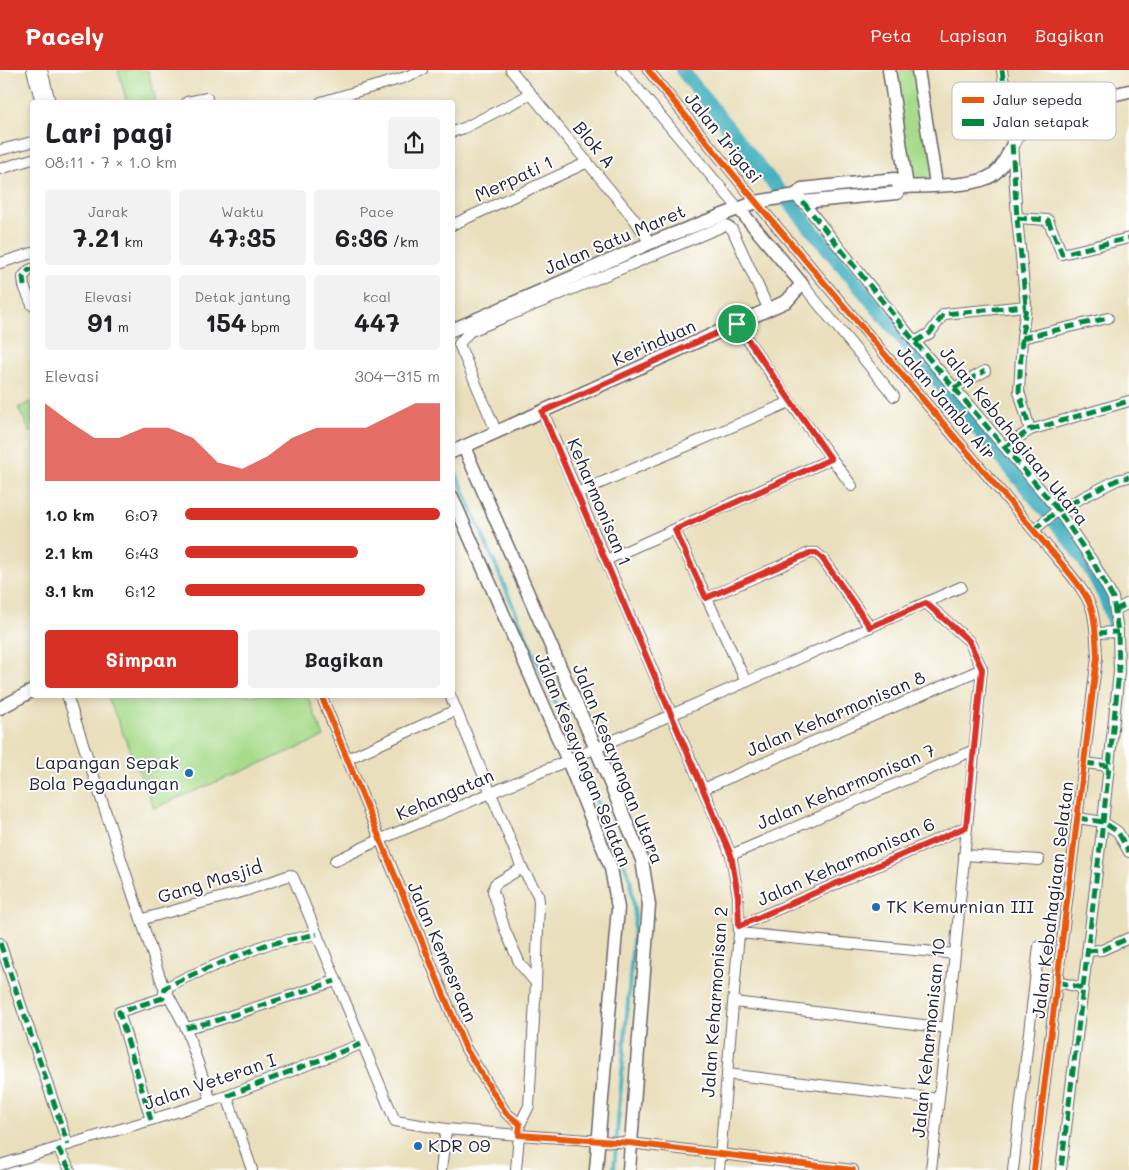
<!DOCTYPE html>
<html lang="id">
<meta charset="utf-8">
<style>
:root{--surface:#fff;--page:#f2f2f2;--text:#202124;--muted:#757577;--accent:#d93025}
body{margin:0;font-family:Mali,sans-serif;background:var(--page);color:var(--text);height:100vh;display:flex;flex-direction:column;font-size:19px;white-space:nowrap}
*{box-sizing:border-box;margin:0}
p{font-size:16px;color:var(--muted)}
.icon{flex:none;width:28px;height:28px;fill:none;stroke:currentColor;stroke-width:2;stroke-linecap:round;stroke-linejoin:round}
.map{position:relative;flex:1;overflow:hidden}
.details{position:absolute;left:30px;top:30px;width:425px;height:598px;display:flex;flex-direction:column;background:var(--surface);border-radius:5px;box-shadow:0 2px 8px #0003}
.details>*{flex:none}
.pin{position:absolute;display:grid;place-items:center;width:42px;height:42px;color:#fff;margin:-21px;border:2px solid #fff;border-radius:50%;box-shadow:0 1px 5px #0007}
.round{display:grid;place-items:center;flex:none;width:52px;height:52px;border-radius:5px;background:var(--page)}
.head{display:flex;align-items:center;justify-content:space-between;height:85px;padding:0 15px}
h1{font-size:28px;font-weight:800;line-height:38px}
.stats{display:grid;grid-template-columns:repeat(3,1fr);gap:8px;height:85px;padding:5px 15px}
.stats div{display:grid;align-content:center;border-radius:5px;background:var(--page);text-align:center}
.stats b{font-size:25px;font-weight:800}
.stats small{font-size:14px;font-weight:400}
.stats p{font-size:14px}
.chart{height:140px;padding:10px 15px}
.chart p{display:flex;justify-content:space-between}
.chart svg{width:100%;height:90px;margin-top:5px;fill:var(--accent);opacity:.7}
.cta{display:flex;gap:10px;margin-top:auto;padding:10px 15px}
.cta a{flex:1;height:58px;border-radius:5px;background:var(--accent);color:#fff;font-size:20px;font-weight:800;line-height:58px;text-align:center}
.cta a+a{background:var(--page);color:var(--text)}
ul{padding:0 15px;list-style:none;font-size:16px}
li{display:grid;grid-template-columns:80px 60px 1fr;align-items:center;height:38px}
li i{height:12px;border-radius:6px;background:var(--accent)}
header{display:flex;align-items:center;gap:30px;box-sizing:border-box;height:70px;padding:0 25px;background:var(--accent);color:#fff}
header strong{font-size:24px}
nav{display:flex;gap:28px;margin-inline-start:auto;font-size:18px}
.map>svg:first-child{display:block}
.green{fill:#a7db8b;stroke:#647e63}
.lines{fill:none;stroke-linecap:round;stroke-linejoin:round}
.stream{stroke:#40aebd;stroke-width:4}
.canal{stroke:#40aebd;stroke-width:14}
.minor-casing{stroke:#686468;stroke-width:12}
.tertiary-casing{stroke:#686468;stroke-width:15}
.minor{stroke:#fff;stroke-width:10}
.tertiary{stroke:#fff;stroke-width:12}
.quiet{stroke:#00873e;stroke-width:5;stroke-dasharray:10 5;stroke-linecap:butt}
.cycleway-casing{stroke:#fff;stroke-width:9}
.cycleway{stroke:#e8590c;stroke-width:6}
.route-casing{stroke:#fff;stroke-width:10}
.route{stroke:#d93025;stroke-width:6}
.poi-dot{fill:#1f6fb2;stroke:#fff;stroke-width:2}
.labels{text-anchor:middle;stroke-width:4;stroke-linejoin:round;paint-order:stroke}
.street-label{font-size:18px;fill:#22223b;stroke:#fff}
.poi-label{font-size:18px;fill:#22223b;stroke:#fff;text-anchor:start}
.key{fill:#fff;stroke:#bdbdc4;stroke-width:1}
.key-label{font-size:14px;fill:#22223b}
</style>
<header>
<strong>Pacely</strong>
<nav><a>Peta</a><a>Lapisan</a><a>Bagikan</a></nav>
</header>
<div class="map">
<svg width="1129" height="1100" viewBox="0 0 1129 1100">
<rect width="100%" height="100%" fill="#fff"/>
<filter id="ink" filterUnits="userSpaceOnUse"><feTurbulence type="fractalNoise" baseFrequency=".02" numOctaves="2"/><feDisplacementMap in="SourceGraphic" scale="10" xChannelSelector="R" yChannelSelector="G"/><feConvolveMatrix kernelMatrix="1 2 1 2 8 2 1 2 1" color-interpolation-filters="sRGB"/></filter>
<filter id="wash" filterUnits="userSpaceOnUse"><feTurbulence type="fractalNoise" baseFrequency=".0096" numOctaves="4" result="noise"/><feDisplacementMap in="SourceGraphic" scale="20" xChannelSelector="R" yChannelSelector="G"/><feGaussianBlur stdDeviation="1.12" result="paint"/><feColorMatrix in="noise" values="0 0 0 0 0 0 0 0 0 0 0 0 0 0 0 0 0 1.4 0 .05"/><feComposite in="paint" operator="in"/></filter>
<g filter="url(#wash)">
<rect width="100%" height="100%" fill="#e9dfbc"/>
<g class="green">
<polygon points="118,0 148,0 156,32 127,32"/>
<polygon points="890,0 918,0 936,114 907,117"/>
<polygon points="32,331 32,363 31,363 18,338"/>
<polygon points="107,625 307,625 324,667 154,738"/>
</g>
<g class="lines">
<polyline class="stream" points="452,394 630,808 635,847 614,1100"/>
<path class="canal" d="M682 0 763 101 1064 463C1085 492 1109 522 1114 558"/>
</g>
</g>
<g filter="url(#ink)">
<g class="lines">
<g class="minor-casing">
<g id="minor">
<polyline points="32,0 41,32"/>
<polyline points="42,0 50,32"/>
<polyline points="511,0 635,150 650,173"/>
<polyline points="622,0 739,139"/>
<path d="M648 0 756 132 1057 488C1069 503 1086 521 1092 540 1096 555 1096 571 1097 587L1034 1100"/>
<polyline points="1002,0 1012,73 1017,148 1026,236 1022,268 1019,321 1030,360"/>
<polyline points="187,32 207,28"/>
<polyline points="321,32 403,8 422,0"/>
<polyline points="452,62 464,58 531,24"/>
<polyline points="0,80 32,72"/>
<polyline points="0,99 32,89"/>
<polyline points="803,132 915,272 1058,440 1093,492 1113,528 1118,562 1119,602 1103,752 1061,1100"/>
<polyline points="1017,148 1048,150 1062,184 1129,168"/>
<polyline points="452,155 588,92"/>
<polyline points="0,193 32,183"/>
<polyline points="32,199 29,200 23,207 24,216 32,235"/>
<polyline points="802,214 894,326"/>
<polyline points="737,254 790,332 852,416"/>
<polyline points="1022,268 1108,248"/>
<polyline points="915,272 930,263 944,244 1026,236"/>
<polyline points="954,318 985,301"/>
<polyline points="543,342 731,785 738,826 739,863 719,1100"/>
<polyline points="496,361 459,274 469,262 726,155 732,159 769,240"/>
<polyline points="1005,377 1030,360 1129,331"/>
<polyline points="577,423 790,332"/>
<polyline points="675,460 746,612"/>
<polyline points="1034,460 1058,440 1117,410 1129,407"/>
<polyline points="606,490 831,389"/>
<polyline points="707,528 810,483 816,483 822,488 870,557"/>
<polyline points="926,533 969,571 982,599 955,884 931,1100"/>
<polyline points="1115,540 1129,533"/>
<polyline points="1096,563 1118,562"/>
<polyline points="67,625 162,913 186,958 211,1031"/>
<polyline points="321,625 466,979 506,1043 520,1054 519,1065 630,1073 853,1100"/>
<polyline points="450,625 522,798 538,825 539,831 536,913 529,1036 520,1054"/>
<polyline points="347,689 456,640"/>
<polyline points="1085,693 1109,696"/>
<polyline points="703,719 982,599"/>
<polyline points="1078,748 1103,752 1118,762 1129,782"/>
<polyline points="731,785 974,680"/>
<polyline points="964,785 1039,790"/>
<polyline points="335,791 379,770 569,690 961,517"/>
<polyline points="522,798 495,814 493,821 505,860 520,894 536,913"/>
<polyline points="143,849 245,821 290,805 293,807 395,1051 446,1059 519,1065 516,1100"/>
<polyline points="739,856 966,757"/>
<polyline points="739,863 955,884"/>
<polyline points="0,873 68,1075"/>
<polyline points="1087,881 1102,880 1129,868"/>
<polyline points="1058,912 1083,918"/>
<polyline points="734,932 947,958"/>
<polyline points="186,958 215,951 335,911"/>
<polyline points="727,1004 939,1029"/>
<polyline points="227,1026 252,1100"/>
<polyline points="151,1050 119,942 163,928 165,918 187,907 265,875 317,864"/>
<polyline points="58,1078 70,1100"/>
<polyline points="0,1095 151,1050 227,1026 361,974"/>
<polyline points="441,1100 446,1059"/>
<polyline points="1013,1100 1039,876"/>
</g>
</g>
<g class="tertiary-casing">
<g id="tertiary">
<polyline points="889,0 907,117"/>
<polyline points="918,0 936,114"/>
<path d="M900 117C924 116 967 117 987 108 1006 100 1008 77 1020 63 1037 43 1103 27 1129 21"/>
<polyline points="796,125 803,132 897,123 900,117"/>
<polyline points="452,260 650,173 756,132 796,125 802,119 895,109 900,117"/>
<polyline points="464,377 596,679 642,790 649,835 629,1100"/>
<polyline points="452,382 787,231 802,214 739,139"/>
<polyline points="452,427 568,691 611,798 618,838 596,1100"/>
<polyline points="0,638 32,621"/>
</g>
</g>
<use href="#minor" class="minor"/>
<use href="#tertiary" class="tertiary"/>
<g class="quiet">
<polyline points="1002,0 1012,73 1017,148 1026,236 1022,268 1019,321 1030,360"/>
<polyline points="803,132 915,272 1058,440 1093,492 1113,528 1118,562 1119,602 1103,752 1061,1100"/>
<polyline points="1017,148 1048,150 1062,184 1129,168"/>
<polyline points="24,216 23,207 29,200 32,199"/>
<polyline points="1022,268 1108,248"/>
<polyline points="915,272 930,263 944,244 1026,236"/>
<polyline points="954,318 985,301"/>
<polyline points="1005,377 1030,360 1129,331"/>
<polyline points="1034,460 1058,440 1117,410 1129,407"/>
<polyline points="1115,540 1129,533"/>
<polyline points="1096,563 1118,562"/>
<polyline points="1085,693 1109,696"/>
<polyline points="1078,748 1103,752 1118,762 1129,782"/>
<polyline points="0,873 68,1075"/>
<polyline points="1087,881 1102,880 1129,868"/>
<polyline points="1058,912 1083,918"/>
<polyline points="186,958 215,951 335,911"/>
<polyline points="227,1026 361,974"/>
<polyline points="151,1050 119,942 163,928 165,918 187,907 265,875 317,864"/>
<polyline points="58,1078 70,1100"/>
</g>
<g class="cycleway-casing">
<g id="cycleway">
<path d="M648 0 756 132 1057 488C1069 503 1086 521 1092 540 1096 555 1096 571 1097 587L1034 1100"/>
<polyline points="321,625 466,979 506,1043 520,1054 519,1065 630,1073 853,1100"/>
</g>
</g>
<use href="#cycleway" class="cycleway"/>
</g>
</g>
<g class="lines" filter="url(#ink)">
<g class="route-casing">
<polygon id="route" points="737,254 831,389 675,460 706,528 810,483 816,483 822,488 870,557 926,533 969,571 982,599 966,757 739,856 738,826 731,785 542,342"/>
</g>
<use href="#route" class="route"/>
</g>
<g class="poi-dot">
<circle cx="189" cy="703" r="5"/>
<circle cx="876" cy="837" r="5"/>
<circle cx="418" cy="1076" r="5"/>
</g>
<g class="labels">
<g class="street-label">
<text transform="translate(723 68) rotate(51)" y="6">Jalan Irigasi</text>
<text transform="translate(594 75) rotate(50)" y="6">Blok A</text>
<text transform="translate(514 109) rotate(-25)" y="6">Merpati 1</text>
<text transform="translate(615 170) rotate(-23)" y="6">Jalan Satu Maret</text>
<text transform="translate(654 273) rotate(-24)" y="6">Kerinduan</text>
<text transform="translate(946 333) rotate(50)" y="6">Jalan Jambu Air</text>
<text transform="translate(1014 366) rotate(51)" y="6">Jalan Kebahagiaan Utara</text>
<text transform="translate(599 432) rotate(67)" y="6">Keharmonisan 1</text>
<text transform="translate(836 644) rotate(-23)" y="6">Jalan Keharmonisan 8</text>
<text transform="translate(583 690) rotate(68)" y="6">Jalan Kesayangan Selatan</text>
<text transform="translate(618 694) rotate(68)" y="6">Jalan Kesayangan Utara</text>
<text transform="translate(846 717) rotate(-23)" y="6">Jalan Keharmonisan 7</text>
<text transform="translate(445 725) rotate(-23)" y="6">Kehangatan</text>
<text transform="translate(846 792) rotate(-24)" y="6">Jalan Keharmonisan 6</text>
<text transform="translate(210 812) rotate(-17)" y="6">Gang Masjid</text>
<text transform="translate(1053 830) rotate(-83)" y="6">Jalan Kebahagiaan Selatan</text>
<text transform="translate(442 882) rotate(67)" y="6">Jalan Kemesraan</text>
<text transform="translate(715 932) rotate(-86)" y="6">Jalan Keharmonisan 2</text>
<text transform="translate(929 968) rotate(-84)" y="6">Jalan Keharmonisan 10</text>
<text transform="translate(210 1012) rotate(-19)" y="6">Jalan Veteran I</text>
</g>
<g class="poi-label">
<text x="179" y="699" text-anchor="end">Lapangan Sepak<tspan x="179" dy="21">Bola Pegadungan</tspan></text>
<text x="886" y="843">TK Kemurnian III</text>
<text x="428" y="1082">KDR 09</text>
</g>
</g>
<rect x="952" y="12" width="164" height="58" rx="8" class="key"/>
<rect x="962" y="27" width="22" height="6" fill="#e8590c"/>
<rect x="962" y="49" width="22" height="7" fill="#00873e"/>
<g class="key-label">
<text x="993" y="35">Jalur sepeda</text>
<text x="993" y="57">Jalan setapak</text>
</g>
</svg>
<div class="pin" style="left:737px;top:254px;background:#1e9e55"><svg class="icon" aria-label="arrive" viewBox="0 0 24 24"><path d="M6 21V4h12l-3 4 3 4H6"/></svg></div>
<section class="details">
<div class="head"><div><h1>Lari pagi</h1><p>08:11 · 7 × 1.0 km</p></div><a class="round"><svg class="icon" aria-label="share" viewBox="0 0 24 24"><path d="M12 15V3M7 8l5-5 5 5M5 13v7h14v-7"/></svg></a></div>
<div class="stats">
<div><p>Jarak</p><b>7.21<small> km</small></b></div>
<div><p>Waktu</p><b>47:35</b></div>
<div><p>Pace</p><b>6:36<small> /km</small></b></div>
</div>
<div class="stats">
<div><p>Elevasi</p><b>91<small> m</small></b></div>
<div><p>Detak jantung</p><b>154<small> bpm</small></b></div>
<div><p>kcal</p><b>447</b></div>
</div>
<div class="chart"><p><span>Elevasi</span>304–315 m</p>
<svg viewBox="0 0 160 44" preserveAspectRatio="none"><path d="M0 44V6L10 15L20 23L30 23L40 18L50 18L60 23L70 35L80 38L90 32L100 23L110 18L120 18L130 18L140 12L150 6L160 6V44z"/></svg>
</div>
<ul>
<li><b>1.0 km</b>6:07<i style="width:100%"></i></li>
<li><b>2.1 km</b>6:43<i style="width:68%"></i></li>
<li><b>3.1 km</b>6:12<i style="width:94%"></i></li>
</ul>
<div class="cta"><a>Simpan</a><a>Bagikan</a></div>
</section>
</div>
